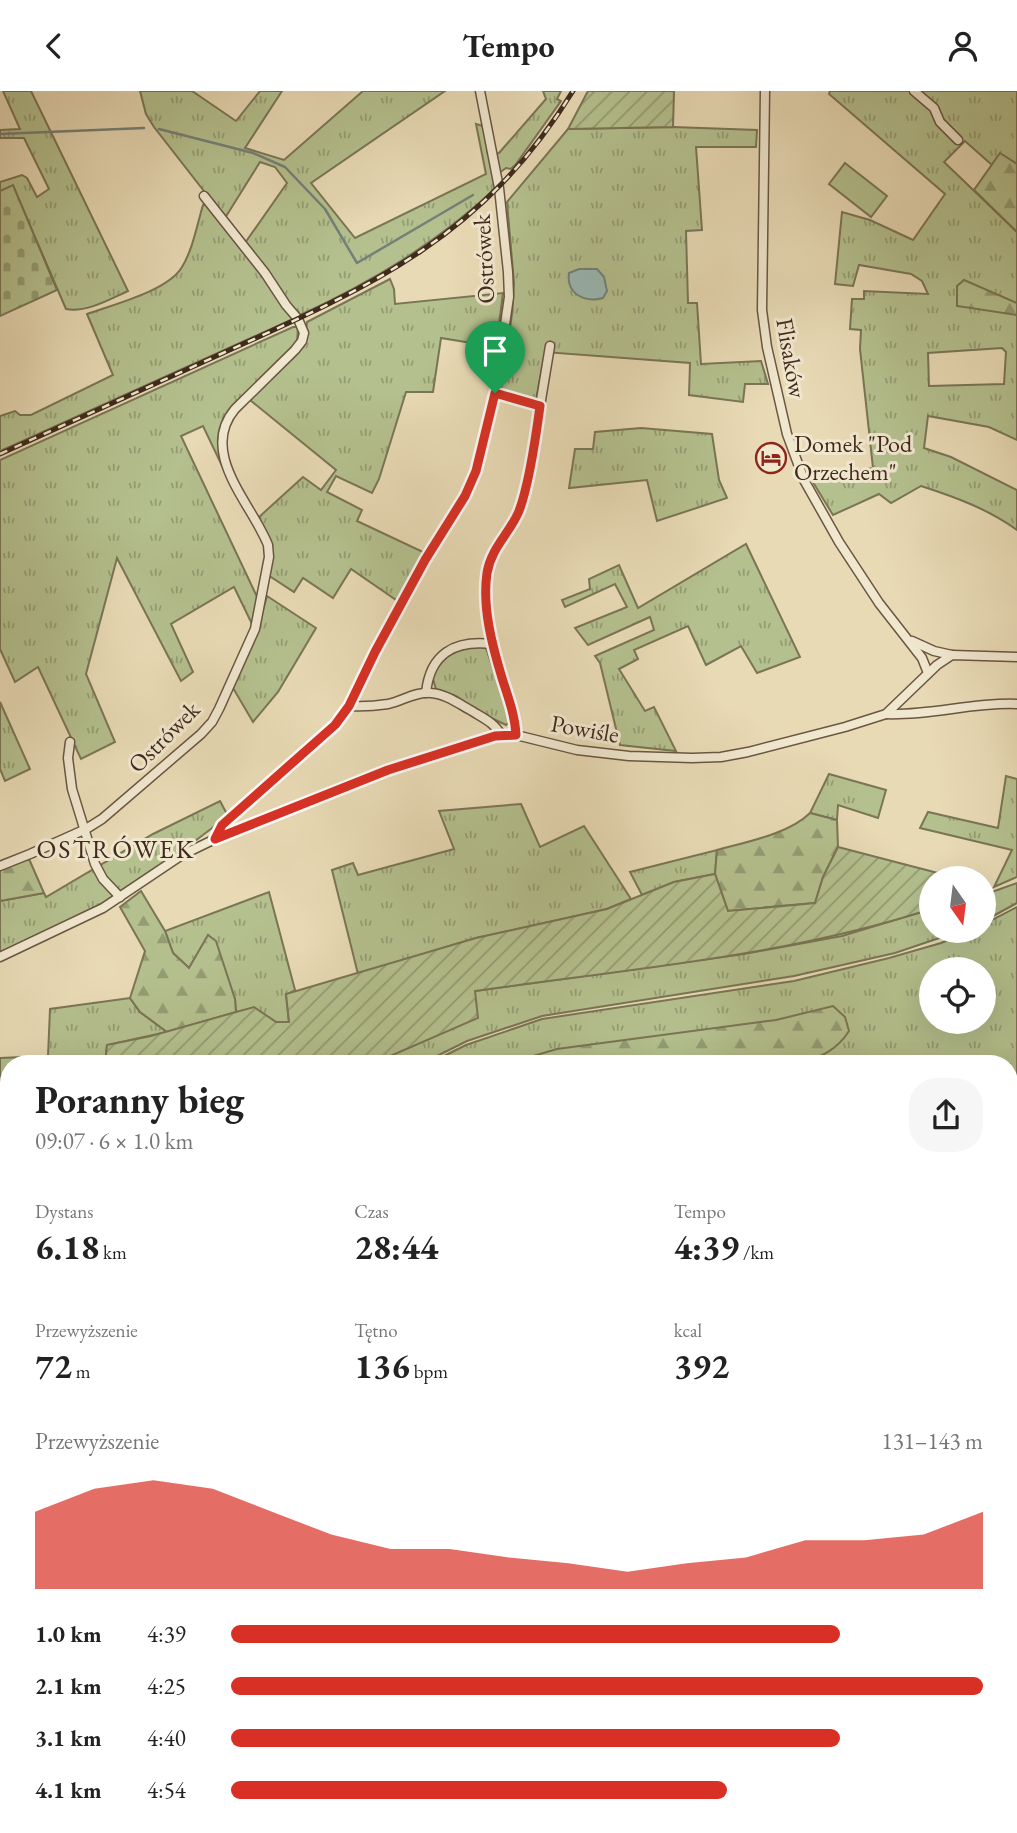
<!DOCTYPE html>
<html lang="pl">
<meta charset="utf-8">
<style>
:root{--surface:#fff;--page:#f6f6f6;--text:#222;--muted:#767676;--accent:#d93025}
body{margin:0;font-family:"EB Garamond",serif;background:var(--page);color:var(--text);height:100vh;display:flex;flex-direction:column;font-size:26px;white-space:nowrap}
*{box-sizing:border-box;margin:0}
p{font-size:23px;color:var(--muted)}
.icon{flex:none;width:38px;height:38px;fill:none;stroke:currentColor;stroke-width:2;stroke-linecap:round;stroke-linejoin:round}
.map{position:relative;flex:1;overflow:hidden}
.side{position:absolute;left:0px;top:964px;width:1018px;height:779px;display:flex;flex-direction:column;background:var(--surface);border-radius:28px 28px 0 0;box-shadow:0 7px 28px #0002}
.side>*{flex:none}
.needle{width:46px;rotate:166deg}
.buttons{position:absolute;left:919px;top:775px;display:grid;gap:14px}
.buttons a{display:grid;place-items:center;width:77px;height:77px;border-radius:50%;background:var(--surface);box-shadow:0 7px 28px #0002;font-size:35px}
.pin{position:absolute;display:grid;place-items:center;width:60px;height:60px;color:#fff;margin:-72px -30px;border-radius:50% 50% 50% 0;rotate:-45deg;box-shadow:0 0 7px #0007}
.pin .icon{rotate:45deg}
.round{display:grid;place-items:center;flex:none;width:74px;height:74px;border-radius:28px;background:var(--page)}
.summary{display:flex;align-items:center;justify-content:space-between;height:119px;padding:0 35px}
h1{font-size:38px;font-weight:700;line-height:52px}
.figures{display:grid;grid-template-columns:repeat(3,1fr);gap:10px;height:119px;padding:7px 35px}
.figures div{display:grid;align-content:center}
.figures b{font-size:35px;font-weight:700}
.figures small{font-size:19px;font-weight:400}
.figures p{font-size:19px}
.chart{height:196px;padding:14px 35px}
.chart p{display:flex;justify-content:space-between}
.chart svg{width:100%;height:126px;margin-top:7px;fill:var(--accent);opacity:.7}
ul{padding:0 35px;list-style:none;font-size:23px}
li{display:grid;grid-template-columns:112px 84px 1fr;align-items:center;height:52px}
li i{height:18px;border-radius:9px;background:var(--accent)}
header{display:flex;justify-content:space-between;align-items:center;height:91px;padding:0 35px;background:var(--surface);font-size:32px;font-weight:700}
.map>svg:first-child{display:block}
.grass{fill:url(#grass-tufts);stroke:#7a7555;stroke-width:2;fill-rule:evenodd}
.forest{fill:url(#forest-firs);stroke:#7a7555;stroke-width:2}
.cemetery{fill:url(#cemetery-stones);stroke:#7a7555;stroke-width:2}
.garden{fill:url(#garden-furrows);stroke:#7a7555;stroke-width:2}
.pitch{fill:#b4c08e;stroke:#7a7555;stroke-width:2}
.water{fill:#99b9b6;stroke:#758078;stroke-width:2}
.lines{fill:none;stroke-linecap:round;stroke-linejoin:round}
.stream{stroke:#758078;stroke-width:2.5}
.minor-casing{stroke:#6a5642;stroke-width:11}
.minor{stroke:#f0e7cf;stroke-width:8}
.rail-casing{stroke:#402a1c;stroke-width:5}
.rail{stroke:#f0e7cf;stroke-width:2.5;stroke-dasharray:8;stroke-linecap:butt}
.route-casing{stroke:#fff;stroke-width:14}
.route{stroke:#d93025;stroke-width:9}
.labels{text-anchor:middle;stroke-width:6;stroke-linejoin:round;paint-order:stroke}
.street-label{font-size:24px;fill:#402a1c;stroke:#f0e7cf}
.poi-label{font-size:24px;fill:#402a1c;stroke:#f0e7cf;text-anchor:start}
.neighbourhood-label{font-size:26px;letter-spacing:2px;fill:#402a1c;stroke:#f0e7cf}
</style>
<header><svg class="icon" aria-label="back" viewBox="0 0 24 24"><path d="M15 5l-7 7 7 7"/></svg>Tempo<svg class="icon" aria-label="person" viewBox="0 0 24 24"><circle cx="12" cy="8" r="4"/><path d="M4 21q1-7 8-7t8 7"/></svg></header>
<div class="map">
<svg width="1017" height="1742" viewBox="0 0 1017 1742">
<defs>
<pattern id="grass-tufts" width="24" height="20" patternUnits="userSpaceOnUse" patternTransform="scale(1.75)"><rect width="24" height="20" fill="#b4c08e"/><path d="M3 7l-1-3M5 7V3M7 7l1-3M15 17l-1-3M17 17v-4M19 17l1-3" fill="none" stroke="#949c73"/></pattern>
<pattern id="forest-firs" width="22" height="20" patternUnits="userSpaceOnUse" patternTransform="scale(1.75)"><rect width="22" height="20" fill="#b4c08e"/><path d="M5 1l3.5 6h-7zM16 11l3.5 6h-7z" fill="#949c73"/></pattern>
<pattern id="cemetery-stones" width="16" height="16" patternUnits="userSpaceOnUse" patternTransform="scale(1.75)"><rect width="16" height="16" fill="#b4c08e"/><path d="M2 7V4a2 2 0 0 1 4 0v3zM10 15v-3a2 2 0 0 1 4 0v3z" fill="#949c73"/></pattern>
<pattern id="garden-furrows" width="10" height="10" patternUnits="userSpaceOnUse" patternTransform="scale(1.75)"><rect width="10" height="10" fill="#b4c08e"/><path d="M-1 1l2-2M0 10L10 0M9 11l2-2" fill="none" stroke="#949c73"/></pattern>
</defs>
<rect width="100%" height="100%" fill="#e8dab5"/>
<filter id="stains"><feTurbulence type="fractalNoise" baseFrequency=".00286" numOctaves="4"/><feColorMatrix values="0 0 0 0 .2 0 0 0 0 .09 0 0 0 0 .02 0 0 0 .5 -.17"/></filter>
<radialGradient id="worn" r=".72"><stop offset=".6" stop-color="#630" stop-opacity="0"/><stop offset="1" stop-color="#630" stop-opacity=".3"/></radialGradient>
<g class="grass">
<path d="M3 0H31L128 200C110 208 86 222 66 218L13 95 0 100V91L22 84 27 87 37 106 49 98 24 47H0V39L20 38Z"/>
<path d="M140 0H192L236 30 260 0H282L245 57 284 69 363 0H445L311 92 355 147 486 83 476 33 483 35 497 96C437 152 372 191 298 225L245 152 287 92 275 76 260 71 225 127 154 36 146 23Z"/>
<polygon points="543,0 561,0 557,8 561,10 516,73 511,78 506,77 499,82 495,63 499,62 546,8"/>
<path d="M830 0H1017V73L1000 63 992 74 965 50 944 71 1017 141V349L989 336 928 325 924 357 951 366 1017 399V439C988 418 955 406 921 395L891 412 879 403 833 424 811 388 873 377 860 258 861 239 850 238 852 208H864V200L928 203 922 190 911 183 859 174 853 195 835 193 842 121 870 129 913 149 945 103 829 3ZM1002 257 1006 261 1004 293 929 295 928 262Z"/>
<polygon points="673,36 757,39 756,56 696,56 702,139 686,140 688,212 697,212 701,273 761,270 768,293 745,293 743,311 689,304 690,272 545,261 536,309 501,299 512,223 514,192 507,111 568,38"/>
<path d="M207 113 236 146 293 228 0 360V325L15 320 20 324H31L113 284 87 223C112 214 168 200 182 176 193 158 197 134 203 114Z"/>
<polygon points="390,188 394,198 395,213 503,202 496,256 441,247 433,301 406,301 379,388 372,402 336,385 327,401 362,419 357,430 423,461 399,511 351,478 333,507 303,487 294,501 268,484 273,464 258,427 303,386 321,399 336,379 250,309 304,255 307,231"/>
<path d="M293 236H298L297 253 231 319C215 342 220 356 225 381L203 335 181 345 259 510 253 535 234 496 171 533 193 581 181 590 117 467 86 583 115 651 81 668 38 576 15 591 0 558V369Z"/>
<polygon points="641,337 712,343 719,389 727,407 657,430 647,389 569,397 575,358 593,358 595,341"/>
<polygon points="746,453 800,566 757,582 741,555 706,574 688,535 634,559 638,568 619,578 645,620 654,616 676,660 620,654 600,572 595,565 654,539 650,526 588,554 575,537 627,516 615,493 565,516 562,509 590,498 589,488 619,474 638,517"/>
<polygon points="267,505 316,537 278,601 253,631 233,597 259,533"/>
<path d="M476 555 486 557 511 630 506 634 481 622 456 605 436 598 432 585C445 564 451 560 476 555Z"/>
<polygon points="0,611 30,678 5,690 0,678"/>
<polygon points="829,683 886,699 878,727 838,714 837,729 810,722"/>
<polygon points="1006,685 1017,688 1017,786 994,796 1012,759 920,737 928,721 998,737"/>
<polygon points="220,710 228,725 191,753 98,815 0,861 0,810 44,802 46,806 153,743"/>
<polygon points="521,713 540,756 584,735 631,808 607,818 476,847 358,883 332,779 353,772 358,784 454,758 439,720"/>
<polygon points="717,759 715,783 674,791 642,804 630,781"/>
<polygon points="1017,792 1017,812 984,830 984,801 986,803"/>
<polygon points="269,801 295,899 286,904 289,931 276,931 254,917 236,921 235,908 208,845 189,877 173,862 165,840"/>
<path d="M1017 816V1142L1010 1131V973H428L466 954 542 928 794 890 889 867 941 852 969 840H984V833ZM931 878H984V931H931Z"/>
<polygon points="931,818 931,840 960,840 895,862 794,885 542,925 467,950 421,973 372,973 475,900 744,863 842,845"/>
<polygon points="130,907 140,921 167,941 107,954 105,973 9,973 9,1013 0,1010 0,967 48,965 50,918"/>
<polygon points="0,1259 9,1262 9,1381 0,1390 0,1377 2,1374 0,1373"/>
<polygon points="1017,1354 1017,1650 1010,1655 1010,1359"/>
<polygon points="9,1385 9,1734 70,1734 56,1742 0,1742 0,1394"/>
<polygon points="489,1734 895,1734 884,1742 477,1742"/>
</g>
<g class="forest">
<polygon points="1000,62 1017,73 1017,141 974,99"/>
<polygon points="964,189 1017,212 1017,224 957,215 957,195"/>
<path d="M810 722 837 729 838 756 823 786 815 812 728 820 715 783 717 759C746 751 789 743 810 722Z"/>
<polygon points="29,768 44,802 0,810 0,777"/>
<polygon points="141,800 165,840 173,862 189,877 208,844 216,850 235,908 236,921 167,941 140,921 130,907 145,860 120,816"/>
<path d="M833 915 845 926 849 940C837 959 822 965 801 973H506L557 958 776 929Z"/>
<polygon points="9,1427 9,1571 0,1587 0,1435"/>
</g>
<polygon class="cemetery" points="13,94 57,199 0,225 0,100"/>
<g class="garden">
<polygon points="588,0 674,0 673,36 568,38"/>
<path d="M838 756 957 787 931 788V818C784 866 628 878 475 900L478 927 372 973H105L107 954 151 945 254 916 276 931H289L286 903 476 847 607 818 674 791 715 783 728 820 815 812 823 786Z"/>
<polygon points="0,1010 9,1013 9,1262 0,1259"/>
</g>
<polygon class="pitch" points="845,72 887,105 871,126 829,93"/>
<g class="water">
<path d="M579 178H597L604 186 607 200 603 207C585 212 566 203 569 182Z"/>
<polygon points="1010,1131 1017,1142 1017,1354 1010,1359"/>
<polygon points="9,1544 9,1605 0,1631 0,1553"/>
<polygon points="71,1734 489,1734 477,1742 56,1742"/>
<polygon points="967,1734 1007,1734 1009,1742 965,1742"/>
</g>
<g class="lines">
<g class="stream">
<polyline points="159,38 253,62 285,76 325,118 357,172 473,104"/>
<polyline points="0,43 144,37"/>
</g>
<g class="minor-casing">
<g id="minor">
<polyline points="765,0 762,219 767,256 787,343 804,389 839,451 879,512 922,567 928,582"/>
<polyline points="914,0 934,17 940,31 958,49"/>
<path d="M495 302 540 315C536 344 529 396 518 421 510 442 492 456 488 478 478 524 502 588 515 631L516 644"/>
<polyline points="540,315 550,255"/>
<polyline points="912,550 934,560 952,564"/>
<path d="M426 602C430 562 455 549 492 553"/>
<path d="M349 615C363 616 375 615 388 613 402 610 417 600 431 602 446 603 459 613 472 620 483 627 495 632 501 644"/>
<path d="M886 623C930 625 973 611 1017 613"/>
<polyline points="70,651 68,667 72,698 95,773 103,788 120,806"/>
<polyline points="215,748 222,734 335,633 349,615 375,561 425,469 465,405 476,381 495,302 509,206 508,181 499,97 480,0"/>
<path d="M0 775 30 763 86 738 102 728 201 643 212 631 219 618 255 538 269 466 268 454C252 413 198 362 235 318L295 259 302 250 304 242 298 228 286 214 265 182 204 105"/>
<polyline points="0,866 103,817 182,764 215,748 357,690 495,645 516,644 577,659 629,665 692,667 721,666 748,661 845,636 886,623 937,574 952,564 1017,566"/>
</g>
</g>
<use href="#minor" class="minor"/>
<g class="rail-casing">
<path id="rail" d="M0 363C74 329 149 296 223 262 372 195 483 146 573 0"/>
</g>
<use href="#rail" class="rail"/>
</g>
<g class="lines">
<g class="route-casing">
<path id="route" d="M495 302 540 315C536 345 529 394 519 420 510 442 491 457 487 482 482 516 492 554 502 587 508 606 515 624 516 644L495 645 388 679 215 748 222 734 335 634 349 615 375 561 425 469 465 405 476 380Z"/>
</g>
<use href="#route" class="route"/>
</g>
<defs>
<g id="hotel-ring" transform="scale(1.575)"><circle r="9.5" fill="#f0e7cf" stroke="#8f2418" stroke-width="1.5"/><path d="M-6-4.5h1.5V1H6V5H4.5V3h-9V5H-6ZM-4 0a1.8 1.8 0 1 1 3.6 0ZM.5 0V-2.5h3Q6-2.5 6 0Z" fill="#8f2418"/></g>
</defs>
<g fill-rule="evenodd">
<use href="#hotel-ring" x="771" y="367"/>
</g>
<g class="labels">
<g class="street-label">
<text transform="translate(484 168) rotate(-93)" y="8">Ostrówek</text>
<text transform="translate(791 267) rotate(80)" y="8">Flisaków</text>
<text transform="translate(585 638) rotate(10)" y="8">Powiśle</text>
<text transform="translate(164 646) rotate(-45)" y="8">Ostrówek</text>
</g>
<g class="poi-label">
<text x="794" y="361">Domek "Pod<tspan x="794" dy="28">Orzechem"</tspan></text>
</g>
<g class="neighbourhood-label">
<text x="116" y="767">OSTRÓWEK</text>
</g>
</g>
<rect width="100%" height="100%" filter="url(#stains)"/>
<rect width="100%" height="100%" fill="url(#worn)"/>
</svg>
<div class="buttons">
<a><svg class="needle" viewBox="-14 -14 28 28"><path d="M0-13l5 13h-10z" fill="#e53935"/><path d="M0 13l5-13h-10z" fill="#767676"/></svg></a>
<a><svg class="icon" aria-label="locate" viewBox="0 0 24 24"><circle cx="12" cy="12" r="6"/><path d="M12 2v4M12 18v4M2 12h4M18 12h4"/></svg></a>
</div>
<div class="pin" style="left:495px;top:302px;background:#1e9e55"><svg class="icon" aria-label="arrive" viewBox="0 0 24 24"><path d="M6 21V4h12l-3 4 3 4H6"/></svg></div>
<section class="side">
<div class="summary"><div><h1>Poranny bieg</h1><p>09:07 · 6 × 1.0 km</p></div><a class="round"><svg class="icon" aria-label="share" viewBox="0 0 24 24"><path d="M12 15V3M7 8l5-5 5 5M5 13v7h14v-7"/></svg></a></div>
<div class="figures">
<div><p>Dystans</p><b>6.18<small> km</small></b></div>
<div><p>Czas</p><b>28:44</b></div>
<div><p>Tempo</p><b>4:39<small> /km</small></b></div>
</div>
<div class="figures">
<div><p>Przewyższenie</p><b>72<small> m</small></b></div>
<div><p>Tętno</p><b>136<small> bpm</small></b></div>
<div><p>kcal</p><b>392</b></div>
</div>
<div class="chart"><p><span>Przewyższenie</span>131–143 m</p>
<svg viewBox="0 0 160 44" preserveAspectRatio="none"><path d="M0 44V17L10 9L20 6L30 9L40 17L50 25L60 30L70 30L80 33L90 35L100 38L110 35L120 33L130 27L140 27L150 25L160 17V44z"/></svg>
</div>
<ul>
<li><b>1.0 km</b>4:39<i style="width:81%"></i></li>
<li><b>2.1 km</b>4:25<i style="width:100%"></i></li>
<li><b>3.1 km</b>4:40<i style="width:81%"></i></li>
<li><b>4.1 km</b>4:54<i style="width:66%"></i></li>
</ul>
</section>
</div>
